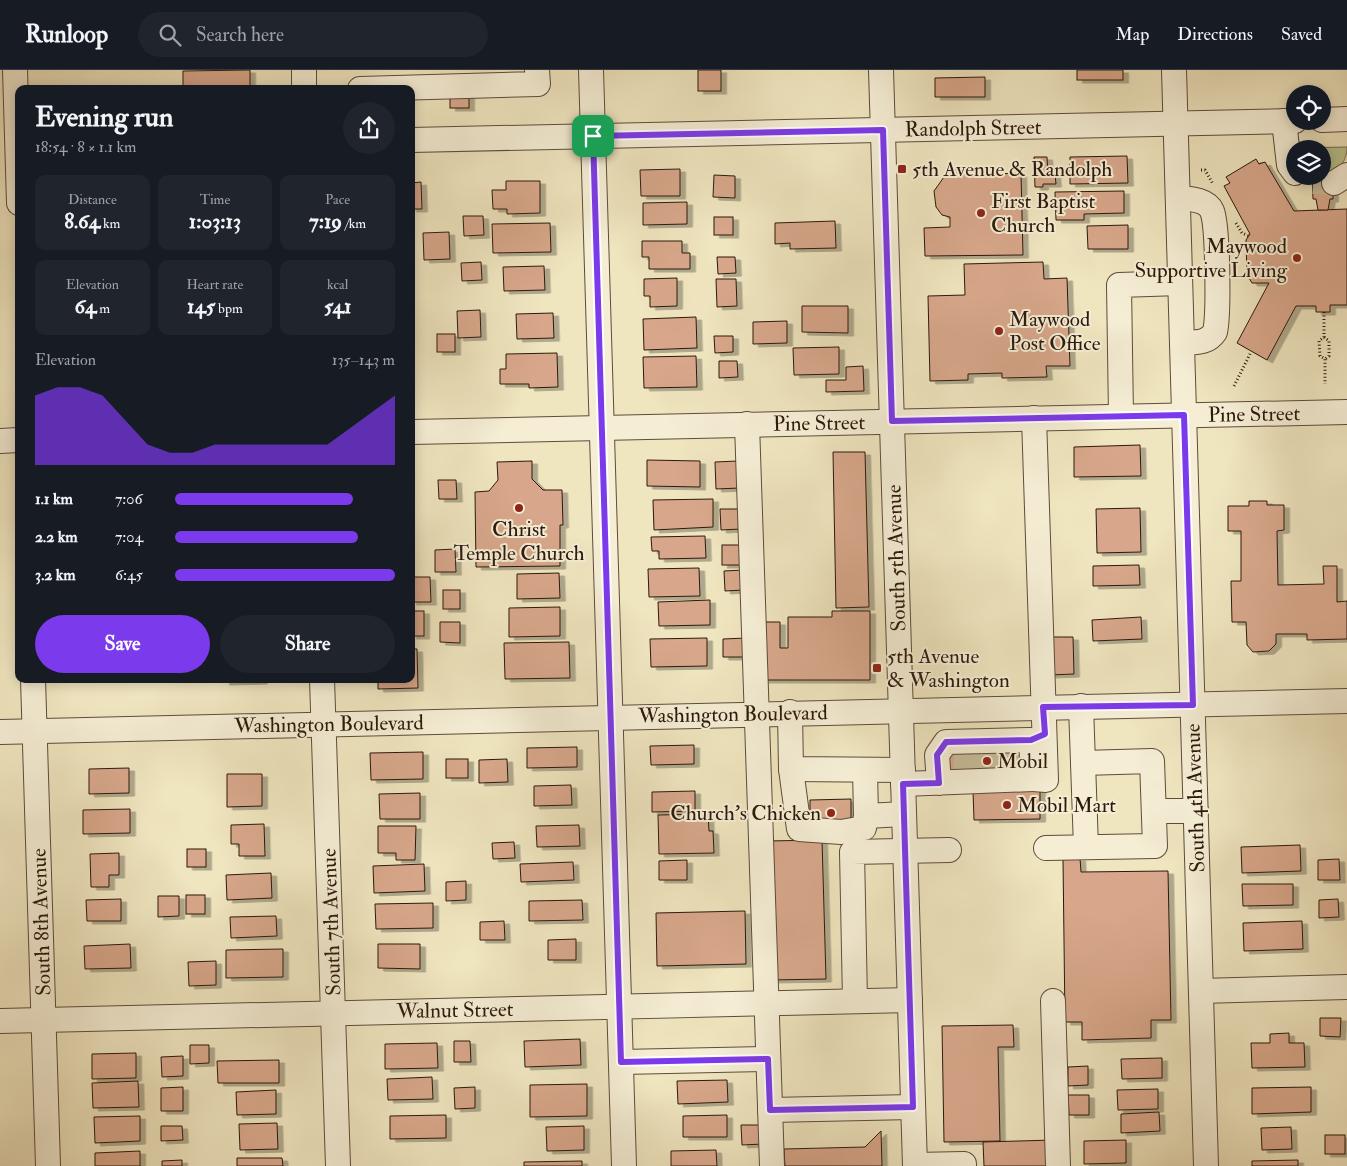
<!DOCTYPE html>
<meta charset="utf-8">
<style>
:root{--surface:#171b24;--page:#20242c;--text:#f1f3f6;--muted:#9ea1a6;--line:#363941;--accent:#7c3aed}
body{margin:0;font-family:"IM FELL Double Pica",serif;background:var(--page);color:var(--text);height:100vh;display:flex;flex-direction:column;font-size:19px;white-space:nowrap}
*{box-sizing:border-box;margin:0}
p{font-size:16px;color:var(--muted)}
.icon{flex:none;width:28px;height:28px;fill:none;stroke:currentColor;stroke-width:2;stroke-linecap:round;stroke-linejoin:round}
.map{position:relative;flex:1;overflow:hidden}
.panel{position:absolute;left:15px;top:15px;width:400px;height:598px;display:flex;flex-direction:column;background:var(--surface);border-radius:10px;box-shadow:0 2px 12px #0003}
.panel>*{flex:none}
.controls{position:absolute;left:1286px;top:15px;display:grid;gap:10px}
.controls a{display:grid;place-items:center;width:45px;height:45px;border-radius:50%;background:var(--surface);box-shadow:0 2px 12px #0003;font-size:25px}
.pin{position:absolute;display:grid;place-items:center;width:42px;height:42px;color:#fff;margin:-21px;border-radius:10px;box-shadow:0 2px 8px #0006}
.round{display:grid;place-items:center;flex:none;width:52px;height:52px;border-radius:26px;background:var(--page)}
.overview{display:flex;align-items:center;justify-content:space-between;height:85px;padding:0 20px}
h1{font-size:28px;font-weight:800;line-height:38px}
.stats{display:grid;grid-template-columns:repeat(3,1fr);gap:8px;height:85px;padding:5px 20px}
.stats div{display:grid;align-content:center;border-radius:10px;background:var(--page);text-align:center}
.stats b{font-size:21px;font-weight:800}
.stats small{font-size:14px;font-weight:400}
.stats p{font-size:14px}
.chart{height:140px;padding:10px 20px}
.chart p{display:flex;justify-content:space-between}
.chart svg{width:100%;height:90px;margin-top:5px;fill:var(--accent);opacity:.7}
.action{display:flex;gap:10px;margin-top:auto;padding:10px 20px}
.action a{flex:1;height:58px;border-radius:30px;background:var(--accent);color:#fff;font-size:20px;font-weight:800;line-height:58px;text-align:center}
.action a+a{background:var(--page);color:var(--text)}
ul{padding:0 20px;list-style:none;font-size:16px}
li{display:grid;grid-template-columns:80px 60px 1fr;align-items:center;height:38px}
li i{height:12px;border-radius:6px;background:var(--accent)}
header{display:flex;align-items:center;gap:30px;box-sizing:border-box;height:70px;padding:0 25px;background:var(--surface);border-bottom:1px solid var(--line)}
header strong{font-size:24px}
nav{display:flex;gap:28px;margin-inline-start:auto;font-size:18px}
.search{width:350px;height:45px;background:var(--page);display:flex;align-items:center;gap:12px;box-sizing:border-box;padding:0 18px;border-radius:28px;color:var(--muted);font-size:19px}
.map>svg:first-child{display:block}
.green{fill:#bac491;stroke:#736e4f}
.building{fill:#d8a78b;stroke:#2c190d;filter:url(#shadow)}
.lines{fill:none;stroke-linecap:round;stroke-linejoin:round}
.minor-tunnel{stroke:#c8bc9b;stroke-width:24;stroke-dasharray:24 12;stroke-linecap:butt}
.minor-casing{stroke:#5d4c3a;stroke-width:26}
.path{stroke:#2c190d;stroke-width:3;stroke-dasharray:1 2.5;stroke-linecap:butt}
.minor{stroke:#f5eed5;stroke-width:24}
.route-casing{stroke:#fff;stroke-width:10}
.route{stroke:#7c3aed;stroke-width:6}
.poi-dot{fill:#8f2418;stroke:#f5eed5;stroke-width:2}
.labels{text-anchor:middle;stroke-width:4;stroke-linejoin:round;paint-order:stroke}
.street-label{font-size:21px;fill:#2c190d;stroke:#f5eed5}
.poi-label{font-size:21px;fill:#2c190d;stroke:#f5eed5;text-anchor:start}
</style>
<header>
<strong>Runloop</strong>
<div class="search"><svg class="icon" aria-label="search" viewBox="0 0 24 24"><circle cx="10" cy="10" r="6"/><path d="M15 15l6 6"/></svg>Search here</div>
<nav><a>Map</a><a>Directions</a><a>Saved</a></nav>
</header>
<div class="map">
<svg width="1347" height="1096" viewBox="0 0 1347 1096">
<defs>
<filter id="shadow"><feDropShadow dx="5.5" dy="3" stdDeviation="0" flood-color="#0004"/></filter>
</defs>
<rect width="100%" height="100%" fill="#efe5bf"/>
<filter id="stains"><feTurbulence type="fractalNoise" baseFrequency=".004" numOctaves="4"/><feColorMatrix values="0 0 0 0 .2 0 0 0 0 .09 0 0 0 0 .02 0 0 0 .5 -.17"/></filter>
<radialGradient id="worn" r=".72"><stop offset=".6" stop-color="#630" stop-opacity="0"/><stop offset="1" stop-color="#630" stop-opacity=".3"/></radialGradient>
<path class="green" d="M1347 77C1347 93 1338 101 1323 102L1322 79 1296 78Z"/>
<g class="building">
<polygon points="250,0 250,19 183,19 183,1"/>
<rect x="698" y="0" width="23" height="21"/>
<rect x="1077" y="0" width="46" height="10"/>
<polygon points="985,7 985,27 935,27 935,8"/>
<rect x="450" y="19" width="19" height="19"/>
<polygon points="1127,86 1128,113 1070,114 1070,87"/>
<polygon points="1034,87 1047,87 1048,104 1055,104 1056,114 1043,114 1043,117 1035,117"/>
<polygon points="1256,89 1259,94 1265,92 1294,141 1347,139 1347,235 1330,235 1330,242 1316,242 1316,236 1296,236 1267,290 1237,273 1269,213 1252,213 1247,205 1246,170 1250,164 1224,116 1230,113 1226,107"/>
<polygon points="680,99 680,126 641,126 640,100"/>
<polygon points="954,99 966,99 967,105 1021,103 1023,185 925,186 924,158 950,157 950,147 942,145 936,137 934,121 944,107 954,105"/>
<polygon points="1322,102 1333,102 1333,129 1330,129 1328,140 1318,140 1316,129 1313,129 1312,106 1322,106"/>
<polygon points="714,105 735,106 735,128 713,127"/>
<polygon points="506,111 540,111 540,143 507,144 507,139 493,139 492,120 506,120"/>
<polygon points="421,112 422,139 411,139 411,113"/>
<polygon points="1124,121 1124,143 1084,144 1084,150 1056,150 1055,122"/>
<polygon points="687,132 687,154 643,155 643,133"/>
<polygon points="463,146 483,146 484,165 464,166"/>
<rect x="714" y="147" width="19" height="18"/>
<polygon points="835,151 836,178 790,179 790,173 775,174 775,153"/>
<polygon points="550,153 551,182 493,183 492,154"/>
<polygon points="1128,155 1128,179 1088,179 1087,156"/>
<polygon points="449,162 450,189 424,190 423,163"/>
<polygon points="642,171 682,171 682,183 690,183 690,199 649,199 649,187 642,187"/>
<polygon points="717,187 735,187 736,203 718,204"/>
<polygon points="481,192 482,210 462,211 461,193"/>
<polygon points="1043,192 1044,209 1067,208 1070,296 1046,296 1047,307 1002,308 1002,303 968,304 968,310 930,311 928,226 965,225 964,194"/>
<polygon points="544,196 545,220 504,221 503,197"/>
<polygon points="677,208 677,236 650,237 650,226 644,226 644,209"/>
<polygon points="716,209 736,209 737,236 717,237"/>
<polygon points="802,236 848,236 848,263 802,262"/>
<polygon points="480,240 481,267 458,268 457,241"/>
<polygon points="553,243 554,268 517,269 516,244"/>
<polygon points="696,247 697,278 644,280 643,249"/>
<polygon points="787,251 787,273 753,274 753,252"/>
<rect x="437" y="264" width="18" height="18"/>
<polygon points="714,266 733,266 733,282 715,283"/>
<polygon points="839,277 839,304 794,305 793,278"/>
<polygon points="557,283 558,317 529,318 529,314 500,314 500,299 506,299 506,284"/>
<polygon points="696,286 697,317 644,318 643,287"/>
<polygon points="719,291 737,291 738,307 719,308"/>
<polygon points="863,296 864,321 826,322 826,310 846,310 846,297"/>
<polygon points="1140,375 1141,406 1074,407 1074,377"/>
<polygon points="833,382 865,382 869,537 836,538"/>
<polygon points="647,390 700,391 700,417 647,416"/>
<polygon points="532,391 532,409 543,420 562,420 563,455 560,455 560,496 476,497 475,422 489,421 498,410 497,392"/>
<polygon points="738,391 740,418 716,419 715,392"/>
<polygon points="438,410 456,410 457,429 439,429"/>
<polygon points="713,429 713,457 654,460 653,430"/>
<polygon points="1249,431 1267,431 1267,435 1284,435 1284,460 1277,461 1278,515 1324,514 1323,496 1337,496 1337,532 1347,531 1347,569 1307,570 1307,564 1276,564 1276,574 1269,581 1253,582 1247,575 1246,552 1232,552 1231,511 1241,511 1241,461 1228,461 1228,436 1249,436"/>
<polygon points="1140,438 1141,482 1097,483 1096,439"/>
<polygon points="720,439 741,439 741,459 721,460"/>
<polygon points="705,466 706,488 659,489 659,481 652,481 651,467"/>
<rect x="722" y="475" width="21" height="20"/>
<polygon points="455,479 456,502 435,502 435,480"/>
<polygon points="1139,495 1140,515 1093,516 1093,496"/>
<polygon points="699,498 700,526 649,527 648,499"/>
<polygon points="743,500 743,520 725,521 724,501"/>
<polygon points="559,503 560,528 517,529 517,504"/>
<polygon points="411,507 430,507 431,532 411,532"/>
<rect x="443" y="520" width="17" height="19"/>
<polygon points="710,530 710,555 659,556 658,532"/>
<polygon points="560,537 560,566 509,567 509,538"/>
<rect x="411" y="541" width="13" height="25"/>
<polygon points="832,541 870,541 870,610 762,610 762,552 780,552 780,578 788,578 788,547 832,547"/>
<polygon points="1141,547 1142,569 1093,571 1092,550"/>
<polygon points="440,552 460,552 460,573 440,572"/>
<polygon points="1049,567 1073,567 1074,604 1050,605"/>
<polygon points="707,568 707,596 651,597 650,569"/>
<polygon points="746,568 747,587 723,587 723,569"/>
<polygon points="569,572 570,608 505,609 504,573"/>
<polygon points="411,579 417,579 418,618 378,619 378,609 411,609"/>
<polygon points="224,609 262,609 262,611 224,612"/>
<polygon points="694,675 694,694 651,695 650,676"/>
<polygon points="577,677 577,697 527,698 527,678"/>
<polygon points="1029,679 1030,701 945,703 945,681"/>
<polygon points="423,682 423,709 371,710 370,683"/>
<rect x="446" y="689" width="22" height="19"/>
<polygon points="507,689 508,712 479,713 479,690"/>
<polygon points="129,698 129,723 89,724 89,699"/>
<polygon points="227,704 262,704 262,736 227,737"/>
<polygon points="571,715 572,735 534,736 534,716"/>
<polygon points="1040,718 1040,749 974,750 973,721"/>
<polygon points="695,721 695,741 652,742 652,722"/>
<polygon points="420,723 420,749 380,749 379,724"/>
<polygon points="851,729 851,755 810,756 810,730"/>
<polygon points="130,739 130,763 83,764 83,740"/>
<polygon points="708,744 709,761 713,761 714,783 659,784 658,745"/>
<polygon points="264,754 265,786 239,786 239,774 231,774 231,755"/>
<polygon points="579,755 580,776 537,777 536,756"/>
<polygon points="378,756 416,756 415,790 396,790 396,783 378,783"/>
<polygon points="822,770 826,909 770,910 767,771"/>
<polygon points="514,772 515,788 493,789 492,773"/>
<polygon points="1300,775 1301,801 1242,803 1241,777"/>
<rect x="187" y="779" width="19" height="18"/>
<polygon points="119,783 119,805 109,805 109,817 91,817 90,784"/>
<polygon points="1080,788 1081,802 1168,801 1171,950 1151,950 1151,968 1082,970 1082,952 1065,952 1063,789"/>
<polygon points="1339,789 1340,810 1318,810 1318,790"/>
<polygon points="687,790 687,810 659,810 659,791"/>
<polygon points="573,792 574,810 521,812 520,794"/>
<polygon points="424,794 425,821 374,823 373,796"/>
<polygon points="271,803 272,828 227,830 226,805"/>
<polygon points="466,811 466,830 446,831 446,812"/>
<polygon points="1242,814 1293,814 1293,835 1243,836"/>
<rect x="186" y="825" width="19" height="19"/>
<polygon points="158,826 179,826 179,846 158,847"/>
<polygon points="121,829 121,851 87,851 86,830"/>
<polygon points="1338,829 1339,847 1319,848 1319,830"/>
<polygon points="582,830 583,850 529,851 529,831"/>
<polygon points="433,833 433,858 376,859 375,834"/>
<polygon points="745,841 746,894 657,896 656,843"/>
<polygon points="276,846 277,866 231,868 230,847"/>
<polygon points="504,851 505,870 480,870 480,852"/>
<polygon points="1302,851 1303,879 1244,881 1243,853"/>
<polygon points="576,869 576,890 548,890 548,870"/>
<polygon points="130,874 131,898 85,899 84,876"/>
<polygon points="378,874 420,874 420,899 378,898"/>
<polygon points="283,879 283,907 226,908 226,880"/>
<polygon points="216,891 216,915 189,916 188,892"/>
<polygon points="1320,948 1341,948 1340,967 1320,966"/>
<polygon points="1013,955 1014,977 998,977 1000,1071 944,1072 942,956"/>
<polygon points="1289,963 1289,973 1304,973 1305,997 1252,998 1251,973 1270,973 1270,964"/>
<polygon points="580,969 581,995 525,997 524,971"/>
<polygon points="454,971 470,971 471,992 454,992"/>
<polygon points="437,973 438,998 385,999 385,974"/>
<polygon points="190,975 209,975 209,993 190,994"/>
<polygon points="136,983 136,1008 92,1009 92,984"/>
<polygon points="183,986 183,1006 162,1007 161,987"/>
<polygon points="1162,988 1162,1008 1122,1009 1121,989"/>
<polygon points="279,990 279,1013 218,1013 217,991"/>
<polygon points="1088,996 1088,1015 1068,1016 1068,997"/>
<polygon points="432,1007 433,1029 388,1030 387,1009"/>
<polygon points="727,1010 728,1032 678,1034 677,1011"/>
<polygon points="138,1011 139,1037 93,1038 92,1013"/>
<polygon points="587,1014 587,1046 530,1047 530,1015"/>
<polygon points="183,1017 183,1041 161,1041 161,1018"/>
<polygon points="475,1017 475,1038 455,1039 454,1018"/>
<polygon points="1311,1017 1311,1042 1252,1044 1252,1018"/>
<polygon points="1158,1019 1158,1039 1118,1040 1117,1020"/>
<polygon points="276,1020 276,1044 237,1045 236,1022"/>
<polygon points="1068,1025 1089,1025 1089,1045 1069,1045"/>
<polygon points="1159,1042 1160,1061 1121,1063 1121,1044"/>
<polygon points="446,1045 446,1068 390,1069 390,1046"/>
<polygon points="727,1045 727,1067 683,1067 683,1046"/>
<polygon points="140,1046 140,1071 95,1073 94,1047"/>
<polygon points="277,1053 278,1079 240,1080 239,1054"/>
<polygon points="741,1055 762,1055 763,1074 742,1075"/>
<polygon points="161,1056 182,1056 183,1070 161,1071"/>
<polygon points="584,1056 584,1080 547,1081 546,1057"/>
<polygon points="1291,1057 1292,1079 1262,1080 1261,1058"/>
<polygon points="881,1061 882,1096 785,1096 784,1079 865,1077"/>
<rect x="1325" y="1065" width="20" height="19"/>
<polygon points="1054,1070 1055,1096 984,1096 983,1072"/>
<polygon points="1126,1070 1126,1093 1084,1094 1084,1071"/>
<polygon points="716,1080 717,1096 671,1096 671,1081"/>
<polygon points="140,1081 140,1096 95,1096 95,1083"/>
<polygon points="237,1088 282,1088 283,1096 237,1096"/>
<polygon points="182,1090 182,1096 162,1096 162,1091"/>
<polygon points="1298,1090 1298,1096 1252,1096 1252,1091"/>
<polygon points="582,1091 582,1096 524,1096 524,1092"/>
</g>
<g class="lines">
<g class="minor-tunnel">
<polyline points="1313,112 1334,113"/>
<polyline points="986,680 986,702"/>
<polyline points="1008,680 1009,702"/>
<polyline points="966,681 966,703"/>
</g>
<g class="minor-casing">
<g id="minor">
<polyline points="15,0 19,133"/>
<polyline points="304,0 304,19"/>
<polyline points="591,0 624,1096"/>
<polyline points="881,0 915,1096"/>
<polyline points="1174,0 1206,1096"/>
<polyline points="360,19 538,14 537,0"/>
<polyline points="1322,50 1347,49"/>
<polyline points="1284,51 1289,95 1295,103"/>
<polyline points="411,70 1295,51"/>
<polyline points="1334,113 1347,105"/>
<path d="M1178 128C1189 129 1207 129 1212 141 1218 156 1219 244 1215 262 1207 274 1195 272 1182 273"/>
<polyline points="1121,346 1119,215 1180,213"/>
<polyline points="747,354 772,1096"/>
<polyline points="411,362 1347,342"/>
<polyline points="0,371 19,370"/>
<polyline points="33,609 48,1096"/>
<polyline points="322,609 338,1096"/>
<polyline points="790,642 791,699 903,700"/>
<polyline points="0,662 1347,631"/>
<polyline points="1083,693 1086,777"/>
<polyline points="791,699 799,759 841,762 864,758 866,746"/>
<polyline points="865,700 866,746 904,744"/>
<polyline points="1033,709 1046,710 1034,348"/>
<polyline points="903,714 1033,709 1031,670 946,672 937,685 939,713"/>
<polyline points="1154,741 1196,741"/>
<polyline points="1046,778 1155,776 1152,691 1083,693 1081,636"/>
<polyline points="1201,921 1347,917"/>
<polyline points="855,931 852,782 949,780"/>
<polyline points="1053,931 1058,1096"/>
<polyline points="0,951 910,930"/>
<polyline points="621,992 768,989"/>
<polyline points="770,1040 913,1037"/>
<polyline points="915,1095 964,1094 964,1096"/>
</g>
</g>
<g class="path">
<polyline points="1201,100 1205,100 1213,114"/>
<polyline points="1236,153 1242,163 1249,166"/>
<polyline points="1324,242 1324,267 1319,271 1320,286 1325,289 1325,314"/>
<polyline points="1324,267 1329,271 1329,286 1325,289"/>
<polyline points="1234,316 1251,282"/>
</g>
<use href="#minor" class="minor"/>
</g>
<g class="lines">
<g class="route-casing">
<polygon id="route" points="883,60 892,351 1184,345 1193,635 1043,637 1045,664 1031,670 946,672 937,685 939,713 903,714 913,1037 770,1040 768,989 621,992 593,66"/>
</g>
<use href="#route" class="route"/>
</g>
<g class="poi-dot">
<rect x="897" y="94" width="10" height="10" rx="2.5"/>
<circle cx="981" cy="143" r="5"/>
<circle cx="1297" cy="188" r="5"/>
<circle cx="999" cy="261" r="5"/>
<circle cx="519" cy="438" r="5"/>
<rect x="872" y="593" width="10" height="10" rx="2.5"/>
<circle cx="987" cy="691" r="5"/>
<circle cx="1007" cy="735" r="5"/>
<circle cx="831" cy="743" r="5"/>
</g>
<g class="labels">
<g class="street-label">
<text transform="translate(973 58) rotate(-1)" y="7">Randolph Street</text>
<text transform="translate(1254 344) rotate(-1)" y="7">Pine Street</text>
<text transform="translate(819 353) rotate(-1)" y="7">Pine Street</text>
<text transform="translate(896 488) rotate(-92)" y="7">South 5th Avenue</text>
<text transform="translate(733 644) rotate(-1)" y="7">Washington Boulevard</text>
<text transform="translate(329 654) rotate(-1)" y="7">Washington Boulevard</text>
<text transform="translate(1195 728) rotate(-92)" y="7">South 4th Avenue</text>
<text transform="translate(41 852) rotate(-92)" y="7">South 8th Avenue</text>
<text transform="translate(331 852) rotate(-92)" y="7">South 7th Avenue</text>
<text transform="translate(455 940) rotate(-1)" y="7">Walnut Street</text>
</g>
<g class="poi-label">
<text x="912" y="106">5th Avenue &amp; Randolph</text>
<text x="991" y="138">First Baptist<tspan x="991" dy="24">Church</tspan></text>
<text x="1287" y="183" text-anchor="end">Maywood<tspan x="1287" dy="24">Supportive Living</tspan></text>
<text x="1009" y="256">Maywood<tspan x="1009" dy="24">Post Office</tspan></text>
<text x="519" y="466" text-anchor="middle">Christ<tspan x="519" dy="24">Temple Church</tspan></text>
<text x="887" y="593">5th Avenue<tspan x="887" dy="24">&amp; Washington</tspan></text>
<text x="997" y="698">Mobil</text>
<text x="1017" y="742">Mobil Mart</text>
<text x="821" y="750" text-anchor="end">Church's Chicken</text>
</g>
</g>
<rect width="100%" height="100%" filter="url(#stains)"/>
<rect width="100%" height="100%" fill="url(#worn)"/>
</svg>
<div class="controls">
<a><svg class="icon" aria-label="locate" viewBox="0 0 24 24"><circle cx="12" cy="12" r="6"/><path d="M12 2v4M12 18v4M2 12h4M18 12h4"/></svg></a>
<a><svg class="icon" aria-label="layers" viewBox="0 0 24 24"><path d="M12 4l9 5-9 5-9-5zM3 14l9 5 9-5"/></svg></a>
</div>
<div class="pin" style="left:593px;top:66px;background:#1e9e55"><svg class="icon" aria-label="arrive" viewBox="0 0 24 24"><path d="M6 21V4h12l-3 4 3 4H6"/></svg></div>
<section class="panel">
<div class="overview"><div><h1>Evening run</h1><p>18:54 · 8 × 1.1 km</p></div><a class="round"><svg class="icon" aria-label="share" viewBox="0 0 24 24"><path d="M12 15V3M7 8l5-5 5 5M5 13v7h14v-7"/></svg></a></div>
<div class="stats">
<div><p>Distance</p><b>8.64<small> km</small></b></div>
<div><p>Time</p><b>1:03:13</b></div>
<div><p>Pace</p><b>7:19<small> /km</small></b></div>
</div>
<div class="stats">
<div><p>Elevation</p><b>64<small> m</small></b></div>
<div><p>Heart rate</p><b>145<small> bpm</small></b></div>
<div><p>kcal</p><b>541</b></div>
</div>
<div class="chart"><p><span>Elevation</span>135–143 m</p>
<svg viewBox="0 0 160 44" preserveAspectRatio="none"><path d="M0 44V10L10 6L20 6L30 10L40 22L50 34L60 38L70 38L80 34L90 34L100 34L110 34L120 34L130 34L140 26L150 18L160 10V44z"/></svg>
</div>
<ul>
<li><b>1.1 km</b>7:06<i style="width:81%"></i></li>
<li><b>2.2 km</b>7:04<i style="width:83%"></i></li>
<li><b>3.2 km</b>6:45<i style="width:100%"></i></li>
</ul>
<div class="action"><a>Save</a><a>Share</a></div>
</section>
</div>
